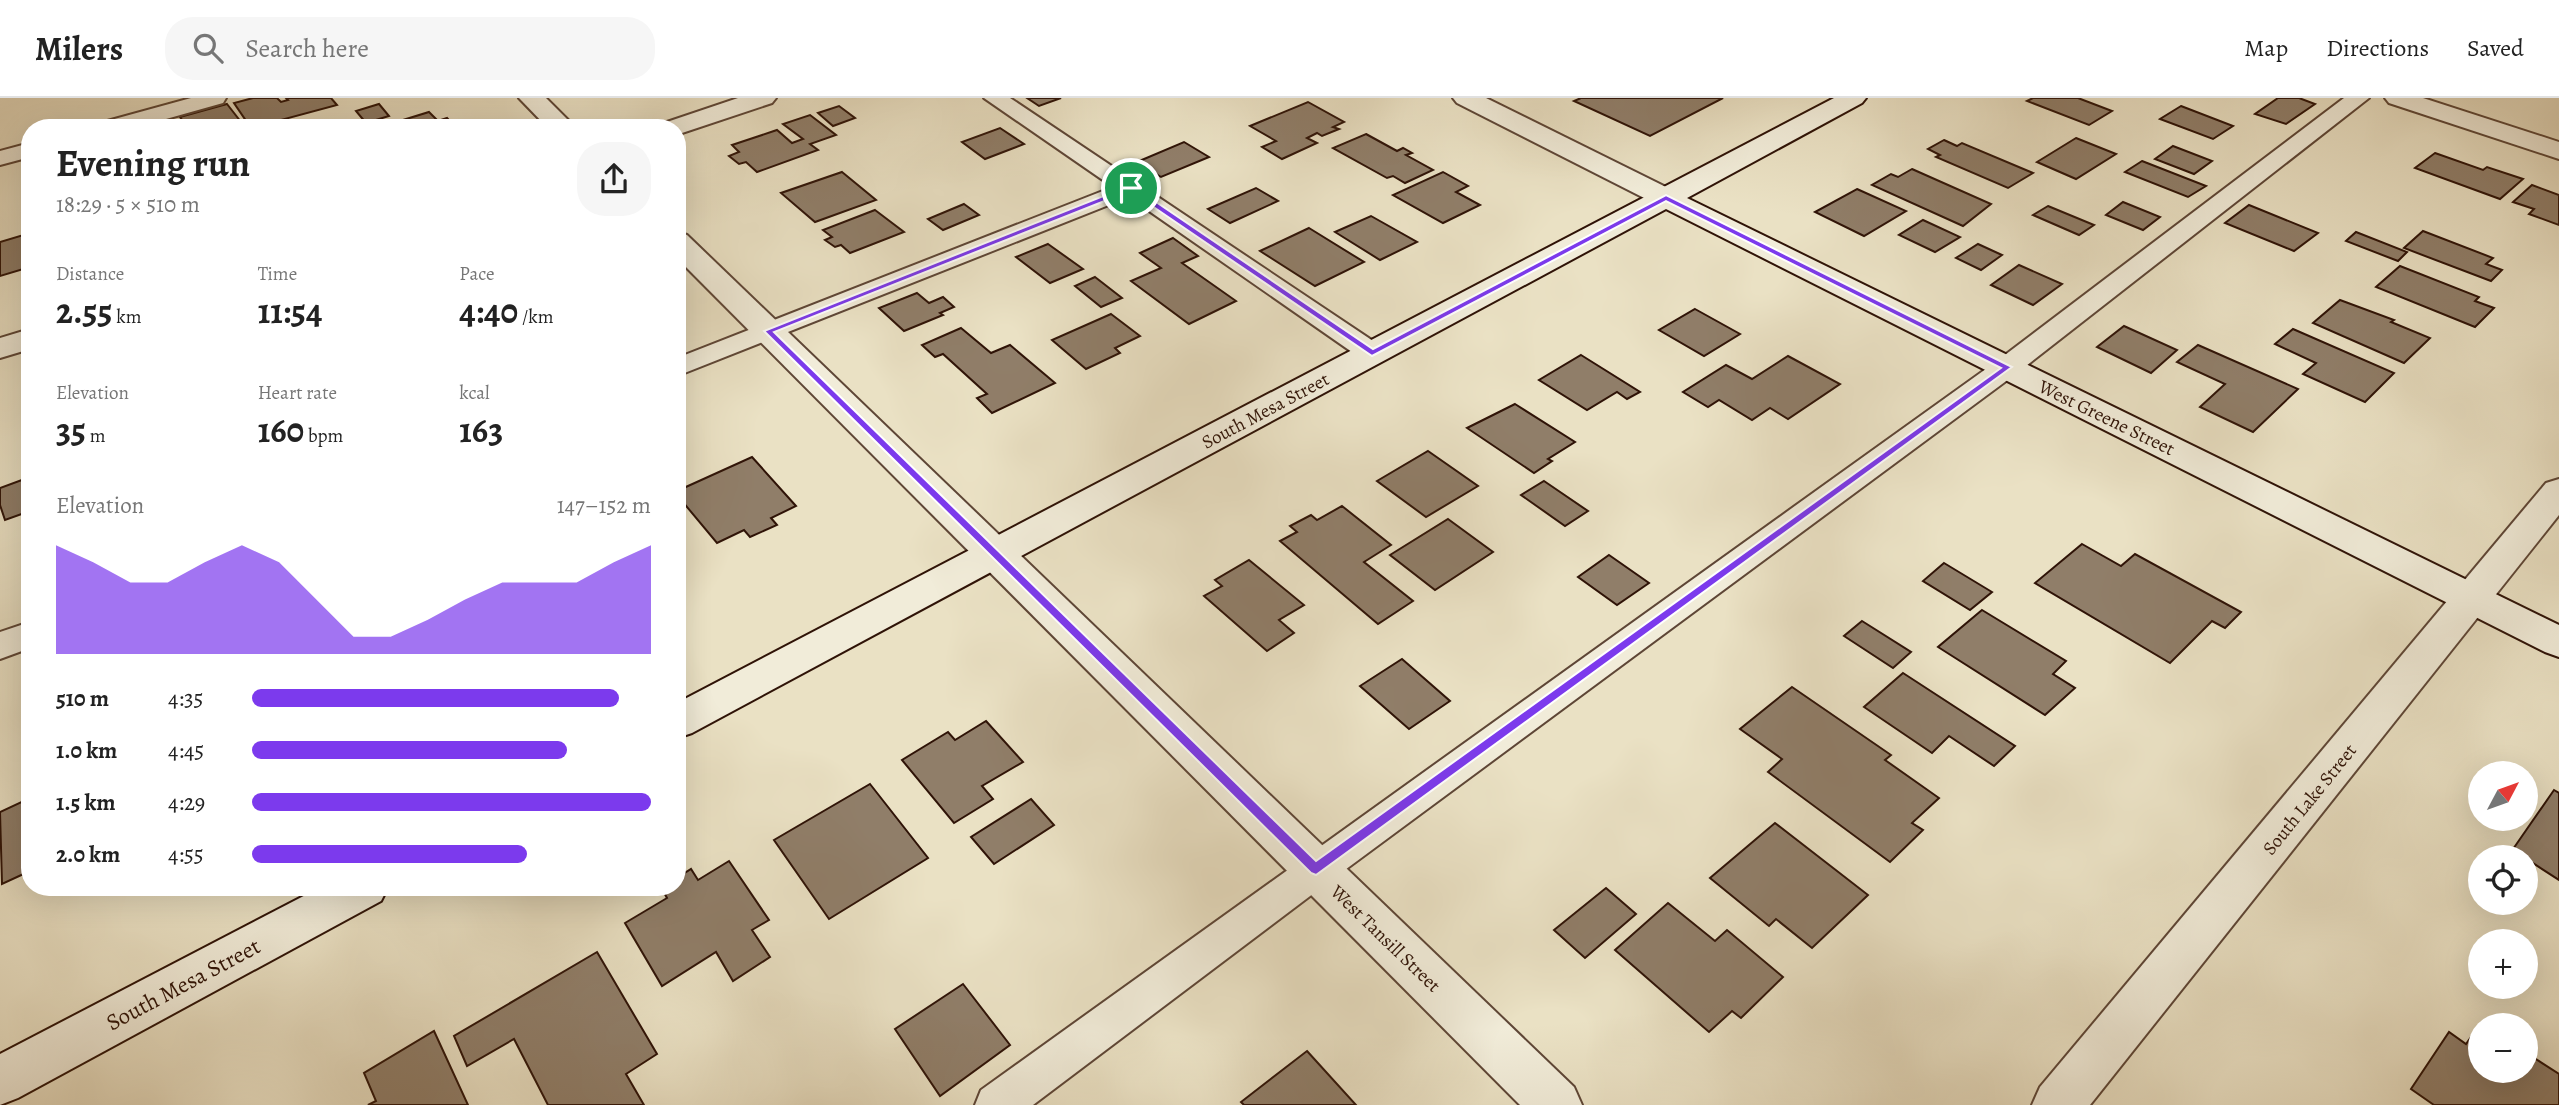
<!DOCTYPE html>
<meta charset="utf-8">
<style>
:root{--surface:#fff;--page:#f6f6f6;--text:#222;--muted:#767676;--line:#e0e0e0;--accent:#7c3aed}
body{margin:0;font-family:Alegreya,serif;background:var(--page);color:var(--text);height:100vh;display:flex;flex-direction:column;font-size:26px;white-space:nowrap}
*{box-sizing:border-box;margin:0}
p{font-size:23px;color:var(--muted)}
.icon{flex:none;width:38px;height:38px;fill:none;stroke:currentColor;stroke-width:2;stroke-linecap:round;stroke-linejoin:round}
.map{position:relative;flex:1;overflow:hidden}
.drawer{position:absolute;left:21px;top:21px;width:665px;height:777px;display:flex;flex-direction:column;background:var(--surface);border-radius:28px;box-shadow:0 7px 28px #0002}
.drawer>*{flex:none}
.needle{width:46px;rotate:49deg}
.fabs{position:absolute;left:2468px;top:663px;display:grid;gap:14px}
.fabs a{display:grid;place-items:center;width:70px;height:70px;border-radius:50%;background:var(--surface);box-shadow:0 7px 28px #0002;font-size:35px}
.pin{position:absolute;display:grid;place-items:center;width:60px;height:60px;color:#fff;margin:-30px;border:4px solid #fff;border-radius:50%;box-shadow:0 2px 7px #0007}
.round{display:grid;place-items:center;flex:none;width:74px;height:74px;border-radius:28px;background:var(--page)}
.overview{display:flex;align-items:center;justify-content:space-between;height:119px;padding:0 35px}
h1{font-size:38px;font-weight:600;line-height:52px}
.figures{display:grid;grid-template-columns:repeat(3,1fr);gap:10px;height:119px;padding:7px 35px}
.figures div{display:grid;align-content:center}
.figures b{font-size:35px;font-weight:600}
.figures small{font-size:19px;font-weight:400}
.figures p{font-size:19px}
.chart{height:196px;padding:14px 35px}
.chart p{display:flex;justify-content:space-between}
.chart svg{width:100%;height:126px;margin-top:7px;fill:var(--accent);opacity:.7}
ul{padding:0 35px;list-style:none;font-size:23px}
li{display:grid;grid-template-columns:112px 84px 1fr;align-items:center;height:52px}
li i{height:18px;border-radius:9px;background:var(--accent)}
header{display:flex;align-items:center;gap:42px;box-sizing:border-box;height:98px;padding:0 35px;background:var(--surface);border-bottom:2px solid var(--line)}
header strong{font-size:33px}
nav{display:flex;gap:38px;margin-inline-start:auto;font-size:24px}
.search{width:490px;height:63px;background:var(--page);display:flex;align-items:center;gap:18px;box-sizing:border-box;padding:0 24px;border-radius:28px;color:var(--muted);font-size:26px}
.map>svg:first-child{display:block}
.building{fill:#907e69;stroke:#2f1307;stroke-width:2}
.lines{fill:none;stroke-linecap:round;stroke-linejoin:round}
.lane-casing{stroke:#5e4636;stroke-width:4}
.street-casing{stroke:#5e4636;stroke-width:4}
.secondary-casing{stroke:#2f1307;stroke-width:4}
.lane{fill:#f1ecd9;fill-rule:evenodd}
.street{fill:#f1ecd9;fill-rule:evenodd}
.secondary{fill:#f1ecd9;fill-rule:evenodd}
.route{fill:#7c3aed;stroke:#fff;stroke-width:2;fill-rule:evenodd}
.labels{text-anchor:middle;stroke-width:7;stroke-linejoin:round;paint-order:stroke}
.street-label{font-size:19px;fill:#2f1307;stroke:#f1ecd9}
.near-street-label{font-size:23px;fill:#2f1307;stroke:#f1ecd9}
</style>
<header>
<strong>Milers</strong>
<div class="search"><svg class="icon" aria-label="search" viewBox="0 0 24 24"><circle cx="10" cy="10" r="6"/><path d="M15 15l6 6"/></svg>Search here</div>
<nav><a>Map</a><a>Directions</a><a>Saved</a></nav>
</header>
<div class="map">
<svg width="2559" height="1007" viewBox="0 0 2559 1007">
<rect width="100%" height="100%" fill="#eae1c4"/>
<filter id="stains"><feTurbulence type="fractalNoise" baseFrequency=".00286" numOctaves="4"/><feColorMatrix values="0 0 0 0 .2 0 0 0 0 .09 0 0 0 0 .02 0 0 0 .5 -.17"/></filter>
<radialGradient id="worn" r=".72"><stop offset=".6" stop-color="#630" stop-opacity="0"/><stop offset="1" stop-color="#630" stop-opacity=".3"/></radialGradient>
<g class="building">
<polygon points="253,0 277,0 281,4 288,2 286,0 331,0 337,7 251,30 234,5"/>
<polygon points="1027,0 1061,0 1039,8"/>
<polygon points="1581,0 1723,0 1650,38 1574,3"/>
<polygon points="2033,0 2078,0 2112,13 2089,27 2027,3"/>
<polygon points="2278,0 2299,0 2315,6 2286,26 2255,16"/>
<polygon points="1308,4 1344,24 1333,29 1339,31 1322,38 1317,35 1307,40 1317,45 1282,61 1262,49 1276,43 1250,28"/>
<polygon points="227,6 241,24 223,30 188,30 180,19"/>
<polygon points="379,6 389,18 366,25 356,13"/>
<polygon points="839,8 855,20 833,28 818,15"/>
<polygon points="2181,8 2233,28 2213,41 2160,21"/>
<polygon points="429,14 438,23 447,20 456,30 377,30"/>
<polygon points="810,17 836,37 810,46 818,52 757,74 746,64 739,66 729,58 739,54 732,47 777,32 792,45 803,41 783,26"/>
<polygon points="1000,30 1024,46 985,61 962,44"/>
<polygon points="1366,36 1397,53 1403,50 1412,55 1406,57 1433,72 1405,85 1393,78 1387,80 1333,50"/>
<polygon points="2076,40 2116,56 2076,81 2037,64"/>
<polygon points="1944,42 1957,48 1962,45 2033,75 2008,90 1936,59 1940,57 1928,51"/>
<polygon points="1184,44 1209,59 1161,79 1137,64"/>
<polygon points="2173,48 2212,63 2194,76 2155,61"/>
<polygon points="2435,55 2483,72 2487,69 2523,81 2500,101 2415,70"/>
<polygon points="2142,63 2206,88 2188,99 2125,74"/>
<polygon points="1912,71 1991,106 1963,128 1872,87 1891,76 1898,79"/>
<polygon points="842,74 876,102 815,124 781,95"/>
<polygon points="1443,74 1468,88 1456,94 1480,107 1443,125 1393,97"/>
<polygon points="2532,87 2559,97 2559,127 2529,116 2534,111 2513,104"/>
<polygon points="1256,90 1278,103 1230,125 1208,111"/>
<polygon points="1857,91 1906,113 1864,138 1815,114"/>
<polygon points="2123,104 2160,119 2143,132 2106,117"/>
<polygon points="964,106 979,117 943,132 928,121"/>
<polygon points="2249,107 2318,135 2294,153 2225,125"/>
<polygon points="2048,108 2094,127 2079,137 2033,117"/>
<polygon points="875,112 904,134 850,155 841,147 835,149 825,142 832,139 823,132"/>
<polygon points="1371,118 1417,144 1380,162 1335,134"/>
<polygon points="1923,122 1960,139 1935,154 1899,137"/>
<polygon points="1309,130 1364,164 1315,188 1260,153"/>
<polygon points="2423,133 2493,160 2486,166 2502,172 2491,183 2404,150"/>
<polygon points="2356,134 2407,154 2398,163 2346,143"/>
<polygon points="30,135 30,169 0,178 0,144"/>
<polygon points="1173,140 1198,158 1182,165 1236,203 1189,226 1131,183 1161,170 1140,155"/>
<polygon points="1048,146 1083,171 1050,185 1016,159"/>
<polygon points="1978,146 2002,157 1981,172 1956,160"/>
<polygon points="2019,167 2062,186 2033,207 1991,187"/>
<polygon points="2400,168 2479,199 2475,203 2494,210 2475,229 2376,189"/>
<polygon points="1095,179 1122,200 1101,209 1075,188"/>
<polygon points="917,195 929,205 943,199 954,209 940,215 943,217 904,233 879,210"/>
<polygon points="2340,202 2394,222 2391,224 2430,240 2404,265 2313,225"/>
<polygon points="1695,211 1740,236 1704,258 1659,232"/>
<polygon points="1111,216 1140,238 1115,250 1120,255 1086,271 1052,242"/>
<polygon points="2124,228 2177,252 2151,275 2097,249"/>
<polygon points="961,230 991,255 1010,247 1055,285 992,315 977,300 987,296 943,256 935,259 922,247"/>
<polygon points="2293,231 2394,275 2365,304 2303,276 2316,265 2275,246"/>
<polygon points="2198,247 2298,291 2253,334 2200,309 2225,286 2177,264"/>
<polygon points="1581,257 1640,294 1627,301 1617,294 1587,312 1539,282"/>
<polygon points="1788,258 1840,286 1788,321 1770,310 1752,322 1719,302 1708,309 1683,294 1726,267 1752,281"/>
<polygon points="1515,306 1575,344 1548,361 1552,363 1534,375 1467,330"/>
<polygon points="1428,353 1478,388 1426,419 1377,383"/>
<polygon points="752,359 796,408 771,420 777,427 750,439 744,432 717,445 677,397 677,393"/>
<polygon points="30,379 30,413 5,422 0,407 0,390"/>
<polygon points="1544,383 1588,413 1565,428 1521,397"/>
<polygon points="1342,408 1391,447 1364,464 1413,503 1378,526 1280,443 1297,434 1290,428 1311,417 1317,422"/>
<polygon points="1448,421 1493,454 1435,492 1390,457"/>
<polygon points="2082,446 2121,468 2135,456 2241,514 2225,530 2212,523 2170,565 2035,485"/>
<polygon points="1609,457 1649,485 1617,507 1578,479"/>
<polygon points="1249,462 1304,507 1279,522 1294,535 1267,553 1204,498 1222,488 1215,482"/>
<polygon points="1944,465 1992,494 1970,512 1923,483"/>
<polygon points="1982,512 2066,563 2053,576 2075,590 2045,617 1938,549"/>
<polygon points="1862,523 1911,554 1893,570 1844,538"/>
<polygon points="1402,561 1450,603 1409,631 1360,588"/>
<polygon points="1903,575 2015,648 1994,668 1949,638 1932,655 1864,609"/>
<polygon points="1792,589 1891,657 1885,662 1939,700 1912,725 1923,732 1890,764 1768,674 1782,661 1740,631"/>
<polygon points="986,623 1023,664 982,688 993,701 954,725 902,662 948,634 955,642"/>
<polygon points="870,686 928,760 829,821 774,742"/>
<polygon points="2554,692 2559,695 2559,782 2525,760 2511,754"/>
<polygon points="30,700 30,773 2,786 0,714"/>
<polygon points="1031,701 1054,727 994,766 971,739"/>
<polygon points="1775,725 1868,797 1812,850 1776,821 1769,828 1710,780"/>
<polygon points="729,763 769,822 752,832 770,859 733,883 716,854 662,888 625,825 667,800 661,789 677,789 677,780 691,771 698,782"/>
<polygon points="1606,790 1636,816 1585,860 1554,832"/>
<polygon points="1668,805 1715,843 1727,832 1783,879 1741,920 1732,913 1709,934 1615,852"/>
<polygon points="597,854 657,956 626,976 644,1007 548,1007 514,941 467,968 454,938"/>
<polygon points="963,886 1010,947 940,998 895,931"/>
<polygon points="2481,925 2485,928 2480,928 2480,973 2525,973 2525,954 2559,976 2559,1007 2434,1007 2411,991 2449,934 2466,946"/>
<polygon points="434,933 468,1007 368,1007 376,1003 364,975"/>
<polygon points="1307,953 1356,1007 1244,1007 1241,1004"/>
</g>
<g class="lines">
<g class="lane-casing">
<g id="lane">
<polygon points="191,0 226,0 223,5 134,30 97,30 100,25"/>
<polygon points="984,0 1010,0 1382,249 1386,255 1382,261 1372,263 1362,261 1129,99 677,278 677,260 1113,89"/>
<polygon points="2344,0 2369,0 2017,275 1330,783 1033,1007 975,1007 981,992 1997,263"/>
<polygon points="30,45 30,59 0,67 0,53"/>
<polygon points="30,524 30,550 0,561 0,534"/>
</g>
</g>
<g class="street-casing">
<g id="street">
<polygon points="519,0 546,0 576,30 548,30"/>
<polygon points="738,0 776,0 772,5 682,35 677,37 677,30 660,30 664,25"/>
<polygon points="1453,0 1486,0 1676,94 1680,100 1676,106 1666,108 1656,106 1457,5"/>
<polygon points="2385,0 2423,0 2559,44 2559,61 2389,5"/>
<polygon points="677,134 687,137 1574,989 1582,1007 1520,1007 677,160"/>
<polygon points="30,231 30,251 0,260 0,240"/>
<polygon points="2559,381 2559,417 2090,1007 2032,1007 2040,989 2546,385"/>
</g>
</g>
<g class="secondary-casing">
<g id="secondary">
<polygon points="1834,0 1866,0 1862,5 1687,100 2559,527 2559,559 2545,554 1666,111 692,635 677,640 677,605"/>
<polygon points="321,789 388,789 381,803 18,1000 0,1007 0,956"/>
</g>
</g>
<use href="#lane" class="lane"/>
<use href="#street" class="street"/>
<use href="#secondary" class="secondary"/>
</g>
<path class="route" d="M1131 87 1373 251 1666 97 2012 269 1316 777 1311 775 764 233ZM1130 93 1372 258 1666 103 2001 270 1316 763 774 234Z"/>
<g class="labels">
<g class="street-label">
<text transform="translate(1265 312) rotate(-28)" y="7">South Mesa Street</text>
<text transform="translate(2107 319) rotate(26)" y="7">West Greene Street</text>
<text transform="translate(2309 701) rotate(-51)" y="7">South Lake Street</text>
<text transform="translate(1386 840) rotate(44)" y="7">West Tansill Street</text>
</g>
<g class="near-street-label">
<text transform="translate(183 886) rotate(-28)" y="8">South Mesa Street</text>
</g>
</g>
<rect width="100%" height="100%" filter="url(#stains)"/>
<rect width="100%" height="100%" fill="url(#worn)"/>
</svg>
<div class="fabs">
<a><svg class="needle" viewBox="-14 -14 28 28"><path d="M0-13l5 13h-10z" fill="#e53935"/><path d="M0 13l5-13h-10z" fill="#767676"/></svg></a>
<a><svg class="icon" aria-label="locate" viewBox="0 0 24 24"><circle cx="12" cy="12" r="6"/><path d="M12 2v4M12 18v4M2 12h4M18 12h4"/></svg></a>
<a>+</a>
<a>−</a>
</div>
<div class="pin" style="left:1131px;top:90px;background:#1e9e55"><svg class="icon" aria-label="arrive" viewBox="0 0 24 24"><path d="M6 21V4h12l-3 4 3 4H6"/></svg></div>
<section class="drawer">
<div class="overview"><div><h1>Evening run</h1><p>18:29 · 5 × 510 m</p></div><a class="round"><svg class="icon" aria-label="share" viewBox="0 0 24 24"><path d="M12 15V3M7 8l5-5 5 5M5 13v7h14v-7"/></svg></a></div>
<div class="figures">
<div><p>Distance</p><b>2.55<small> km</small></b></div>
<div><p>Time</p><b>11:54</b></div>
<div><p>Pace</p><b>4:40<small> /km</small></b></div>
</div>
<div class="figures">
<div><p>Elevation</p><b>35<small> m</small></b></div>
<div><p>Heart rate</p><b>160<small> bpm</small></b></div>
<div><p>kcal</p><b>163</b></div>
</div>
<div class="chart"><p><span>Elevation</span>147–152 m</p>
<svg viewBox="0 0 160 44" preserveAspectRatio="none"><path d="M0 44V6L10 12L20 19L30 19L40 12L50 6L60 12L70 25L80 38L90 38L100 32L110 25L120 19L130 19L140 19L150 12L160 6V44z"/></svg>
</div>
<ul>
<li><b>510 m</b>4:35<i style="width:92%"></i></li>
<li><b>1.0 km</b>4:45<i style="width:79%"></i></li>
<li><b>1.5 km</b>4:29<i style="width:100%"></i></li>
<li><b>2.0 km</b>4:55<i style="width:69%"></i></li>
</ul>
</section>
</div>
